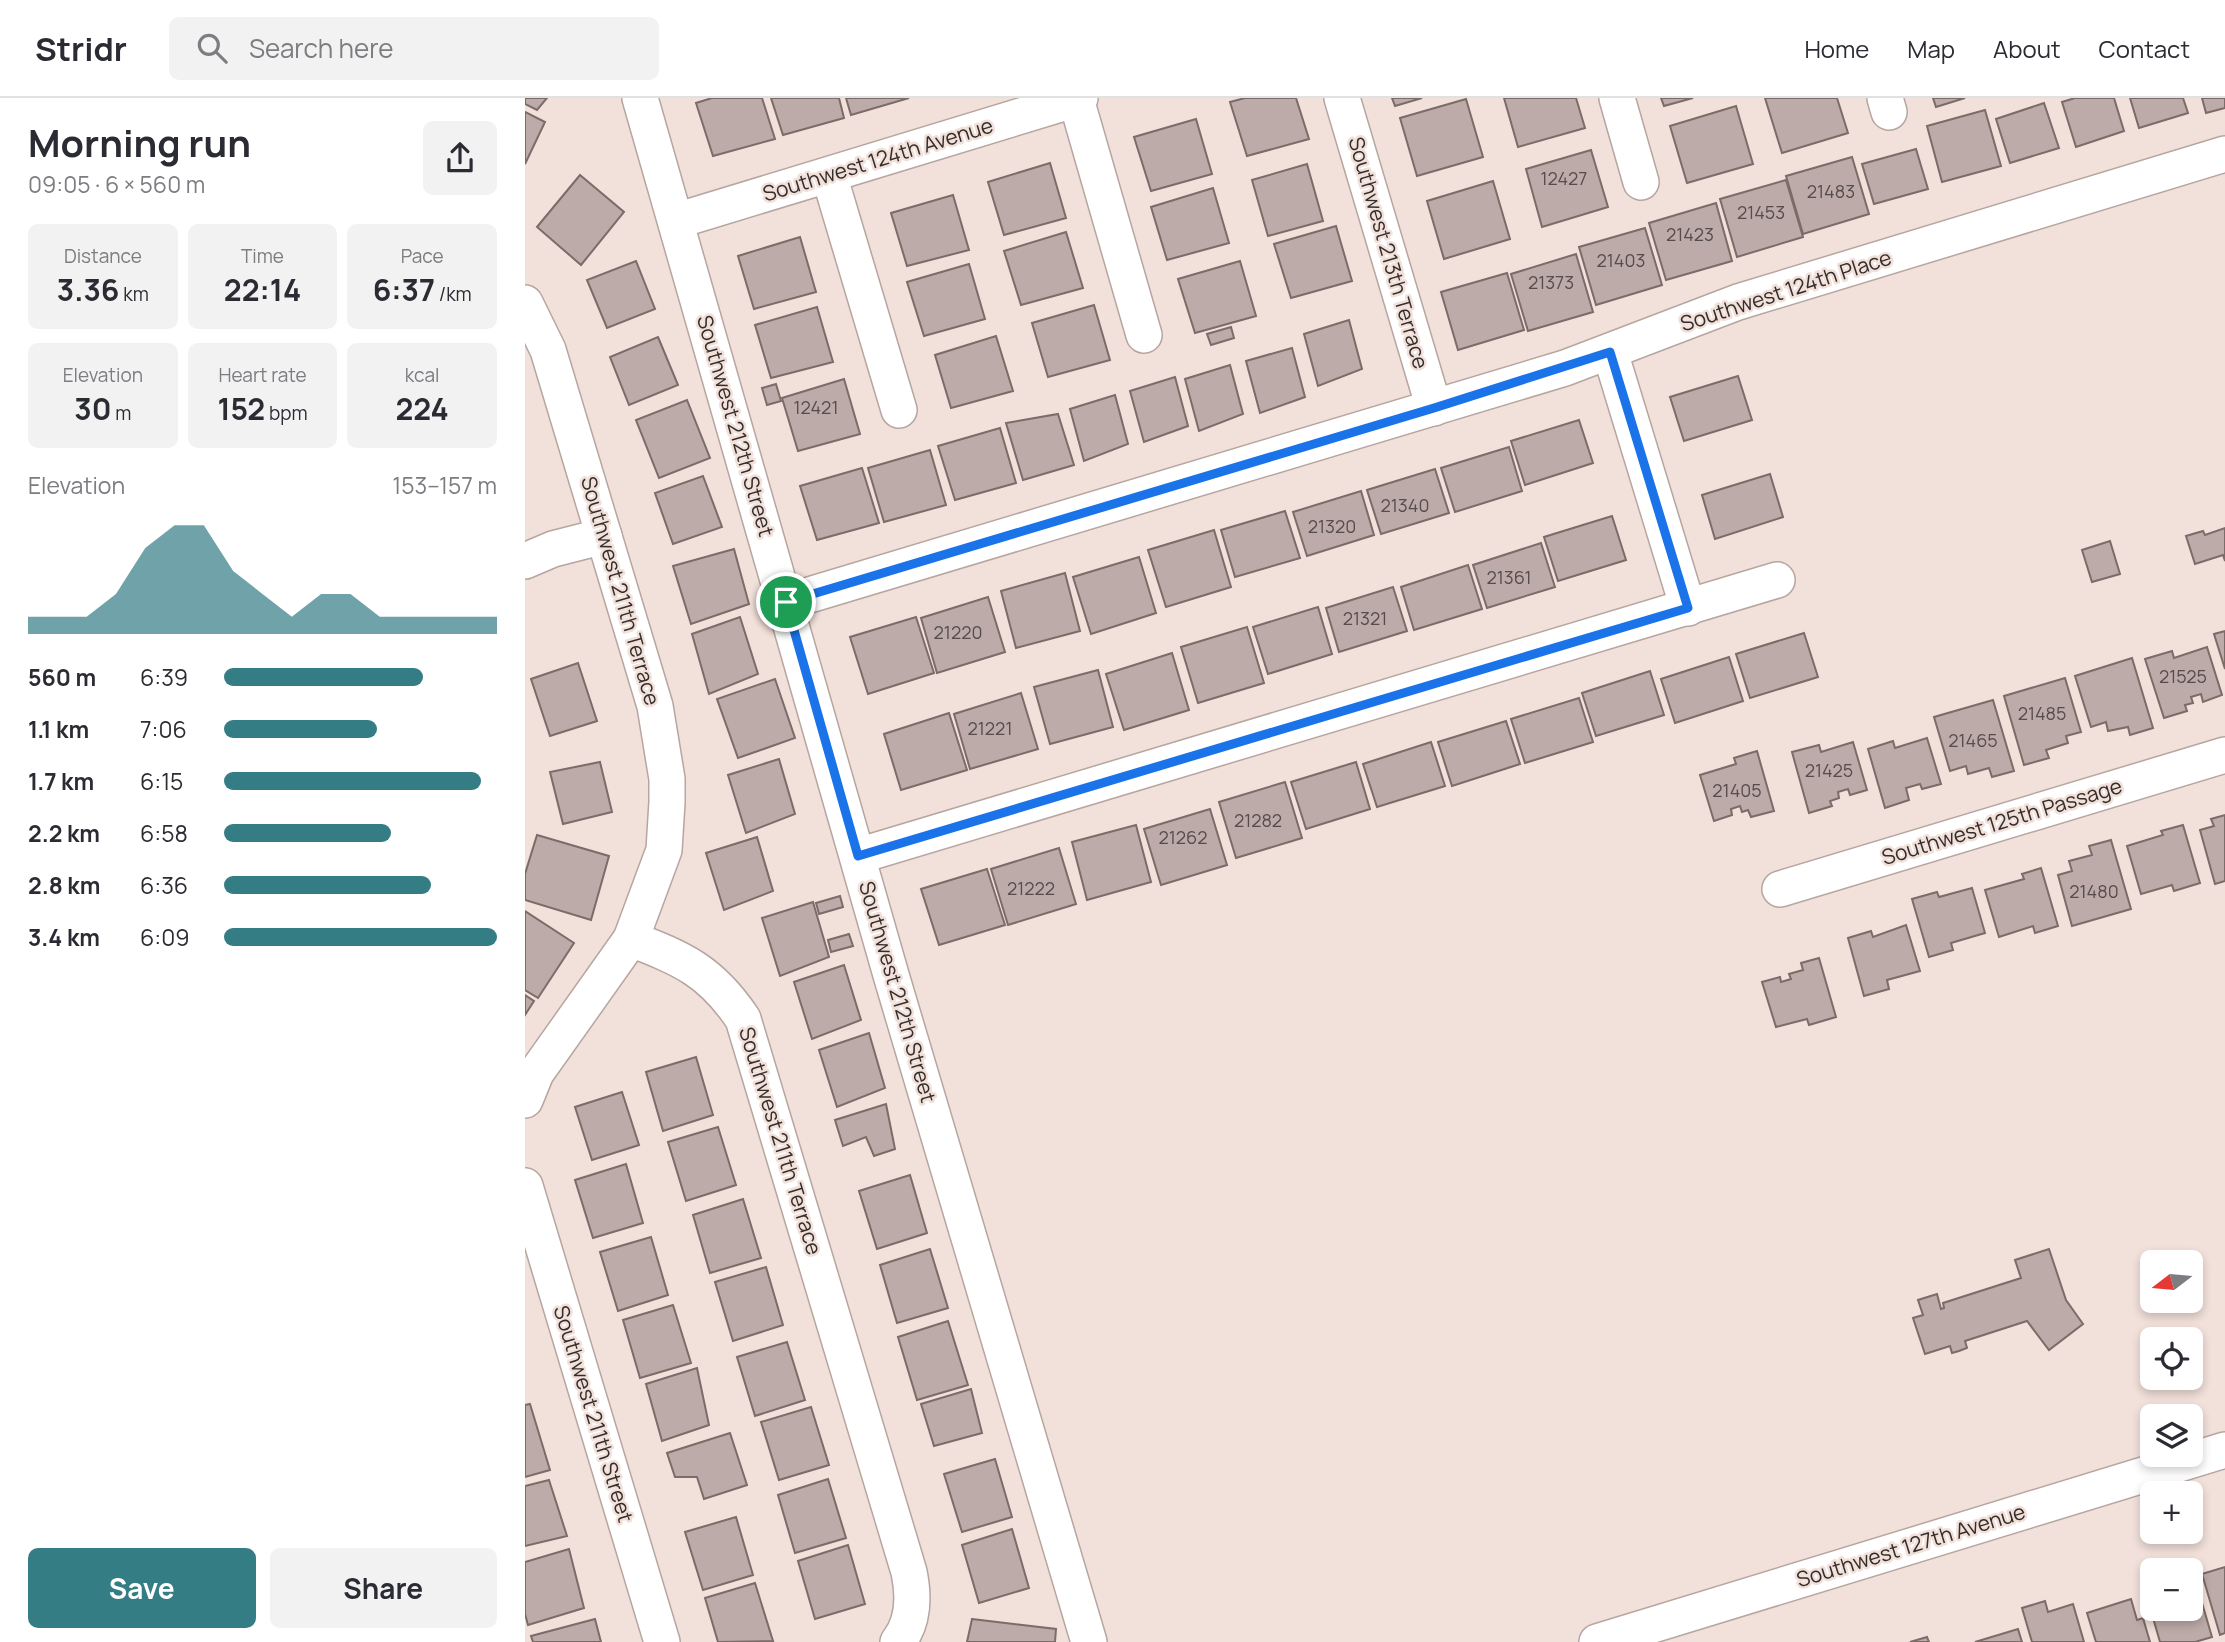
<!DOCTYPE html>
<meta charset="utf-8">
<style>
:root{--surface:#fff;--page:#f2f2f3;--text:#2b2b33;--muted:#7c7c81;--line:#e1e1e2;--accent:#357d85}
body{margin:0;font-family:Manrope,sans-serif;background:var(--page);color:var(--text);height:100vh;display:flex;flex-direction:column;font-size:26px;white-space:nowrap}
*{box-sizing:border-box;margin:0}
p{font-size:23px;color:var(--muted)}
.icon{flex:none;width:38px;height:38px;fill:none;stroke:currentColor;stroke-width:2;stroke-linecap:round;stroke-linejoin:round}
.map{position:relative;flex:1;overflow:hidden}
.details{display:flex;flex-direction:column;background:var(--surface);width:525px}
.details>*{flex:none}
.needle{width:46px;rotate:254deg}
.tools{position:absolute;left:1615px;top:1152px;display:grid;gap:14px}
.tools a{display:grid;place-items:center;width:63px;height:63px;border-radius:10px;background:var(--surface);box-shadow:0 4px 10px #0003;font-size:35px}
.pin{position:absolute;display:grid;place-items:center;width:60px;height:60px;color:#fff;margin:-30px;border:4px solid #fff;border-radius:50%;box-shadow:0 2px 7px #0007}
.round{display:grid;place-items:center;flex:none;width:74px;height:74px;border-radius:10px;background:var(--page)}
.head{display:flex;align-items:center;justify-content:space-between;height:119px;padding:0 28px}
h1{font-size:38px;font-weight:700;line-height:52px}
.metrics{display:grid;grid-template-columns:repeat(3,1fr);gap:10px;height:119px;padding:7px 28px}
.metrics div{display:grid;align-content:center;border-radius:10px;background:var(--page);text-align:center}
.metrics b{font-size:30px;font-weight:700}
.metrics small{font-size:19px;font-weight:400}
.metrics p{font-size:19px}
.chart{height:196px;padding:14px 28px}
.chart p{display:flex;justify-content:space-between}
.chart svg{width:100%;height:126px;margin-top:7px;fill:var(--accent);opacity:.7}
.action{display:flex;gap:14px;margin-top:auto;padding:14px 28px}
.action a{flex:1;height:80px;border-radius:10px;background:var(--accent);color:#fff;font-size:28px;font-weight:700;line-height:80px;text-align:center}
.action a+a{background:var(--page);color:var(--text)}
ul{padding:0 28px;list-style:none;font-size:23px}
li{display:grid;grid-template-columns:112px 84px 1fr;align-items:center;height:52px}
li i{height:18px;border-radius:9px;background:var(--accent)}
header{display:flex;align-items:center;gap:42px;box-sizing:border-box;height:98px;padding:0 35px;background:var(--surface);border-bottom:2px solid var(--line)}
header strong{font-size:33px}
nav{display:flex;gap:38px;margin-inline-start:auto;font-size:24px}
.search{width:490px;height:63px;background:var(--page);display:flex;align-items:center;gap:18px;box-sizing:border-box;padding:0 24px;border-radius:10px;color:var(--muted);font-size:26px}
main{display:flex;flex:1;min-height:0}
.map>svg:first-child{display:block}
.building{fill:#bdaba9;stroke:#7b6b69;stroke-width:2}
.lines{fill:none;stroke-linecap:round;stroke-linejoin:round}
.minor-casing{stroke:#b7a6a0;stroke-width:38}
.minor{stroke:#fff;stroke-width:35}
.route-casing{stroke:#fff;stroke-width:14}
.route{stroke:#1a73e8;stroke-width:9}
.labels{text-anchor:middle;stroke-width:5;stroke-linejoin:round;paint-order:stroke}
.number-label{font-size:18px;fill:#564d4a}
.street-label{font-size:21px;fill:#342e2b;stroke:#f2e0da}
</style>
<header>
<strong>Stridr</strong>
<div class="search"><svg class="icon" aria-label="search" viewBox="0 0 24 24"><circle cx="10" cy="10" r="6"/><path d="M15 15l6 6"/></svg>Search here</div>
<nav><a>Home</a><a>Map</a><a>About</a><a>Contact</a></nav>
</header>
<main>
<section class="details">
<div class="head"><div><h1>Morning run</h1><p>09:05 · 6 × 560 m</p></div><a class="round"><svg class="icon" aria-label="share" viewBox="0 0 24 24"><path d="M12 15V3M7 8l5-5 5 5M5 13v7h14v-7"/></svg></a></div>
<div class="metrics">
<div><p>Distance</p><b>3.36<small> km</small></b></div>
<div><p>Time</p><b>22:14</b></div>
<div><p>Pace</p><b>6:37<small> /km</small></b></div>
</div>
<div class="metrics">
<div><p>Elevation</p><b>30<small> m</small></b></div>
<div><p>Heart rate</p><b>152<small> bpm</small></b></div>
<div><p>kcal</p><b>224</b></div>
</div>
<div class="chart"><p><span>Elevation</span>153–157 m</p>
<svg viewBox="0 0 160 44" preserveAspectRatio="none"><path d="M0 44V38L10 38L20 38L30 30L40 14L50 6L60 6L70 22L80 30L90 38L100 30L110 30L120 38L130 38L140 38L150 38L160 38V44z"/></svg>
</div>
<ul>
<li><b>560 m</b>6:39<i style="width:73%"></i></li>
<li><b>1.1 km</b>7:06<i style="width:56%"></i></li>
<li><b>1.7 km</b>6:15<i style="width:94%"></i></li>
<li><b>2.2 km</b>6:58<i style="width:61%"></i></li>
<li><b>2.8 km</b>6:36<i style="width:76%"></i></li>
<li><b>3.4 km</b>6:09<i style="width:100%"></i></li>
</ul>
<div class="action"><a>Save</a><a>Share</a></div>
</section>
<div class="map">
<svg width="1700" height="1544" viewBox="0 0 1700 1544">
<rect width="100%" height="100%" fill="#f2e0da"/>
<g class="building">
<polygon points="0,0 22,0 12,12 0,6"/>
<polygon points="187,0 237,0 250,41 188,58 171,5"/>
<polygon points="246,0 314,0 319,20 258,37"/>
<polygon points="321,0 384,0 326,17"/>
<polygon points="720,0 771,0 784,41 722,58 705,4"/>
<polygon points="867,0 897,0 870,8"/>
<polygon points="979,0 1051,0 1060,30 993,49"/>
<polygon points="1136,0 1168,0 1139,8"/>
<polygon points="1240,0 1312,0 1323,35 1257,55"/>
<polygon points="1408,0 1440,0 1411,9"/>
<polygon points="1550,0 1589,0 1599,33 1551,49 1537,4"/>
<polygon points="1605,0 1658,0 1663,15 1614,30"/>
<polygon points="1677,0 1700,0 1700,10 1681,15"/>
<polygon points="941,1 958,59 892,78 875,20"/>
<polygon points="1519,5 1534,50 1485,65 1471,21"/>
<polygon points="1211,8 1228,66 1162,85 1145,28"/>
<polygon points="1460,12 1476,68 1417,84 1402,28"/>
<polygon points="0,14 20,24 0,66"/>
<polygon points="671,21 687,76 626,93 609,39"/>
<polygon points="1391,51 1403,91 1349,106 1337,66"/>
<polygon points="1066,52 1083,109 1017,129 1001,71"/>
<polygon points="1327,59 1344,116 1278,136 1261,78"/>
<polygon points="525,65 541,120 479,137 463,84"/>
<polygon points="782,66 798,123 743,138 727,82"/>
<polygon points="55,77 99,114 56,167 12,129"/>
<polygon points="1261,82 1278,139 1212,159 1195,101"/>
<polygon points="968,83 985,141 919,161 902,103"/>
<polygon points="688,90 704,145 642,162 626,109"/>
<polygon points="428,97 444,152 382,168 366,115"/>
<polygon points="1191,105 1207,163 1141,182 1124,125"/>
<polygon points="811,128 827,183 766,200 749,146"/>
<polygon points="1120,130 1137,187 1071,207 1054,149"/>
<polygon points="541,134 558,190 496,207 479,153"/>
<polygon points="275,139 291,194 229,211 213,158"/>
<polygon points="1051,156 1068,214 1003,233 986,176"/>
<polygon points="111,163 130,211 82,230 62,182"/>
<polygon points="715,163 731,218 670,235 653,181"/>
<polygon points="444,166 460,221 399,238 382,184"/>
<polygon points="982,175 999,232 933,252 916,194"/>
<polygon points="569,207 585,262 523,279 507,225"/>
<polygon points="292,209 308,264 246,280 230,227"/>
<polygon points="824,222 837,271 793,288 779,236"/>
<polygon points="706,229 709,240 686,247 682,236"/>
<polygon points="471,238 488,293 426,310 410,257"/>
<polygon points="133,239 153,287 104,307 85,259"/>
<polygon points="767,250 780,299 735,315 721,263"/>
<polygon points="705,267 718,316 674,333 660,281"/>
<polygon points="1213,278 1227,322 1159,343 1145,299"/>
<polygon points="650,279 663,328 619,344 605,293"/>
<polygon points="319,281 335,336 273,353 257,300"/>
<polygon points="251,286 256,303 242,307 237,290"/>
<polygon points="590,297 603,346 559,363 545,311"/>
<polygon points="162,302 185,360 134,380 111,322"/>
<polygon points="533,316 549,367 498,382 481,325"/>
<polygon points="1054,322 1068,365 1000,387 986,343"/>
<polygon points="475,330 491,385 430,402 413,348"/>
<polygon points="984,349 997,393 930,414 916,370"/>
<polygon points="405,352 421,407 359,424 343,370"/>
<polygon points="337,370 354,425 292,442 275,388"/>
<polygon points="910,371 924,415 856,436 842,392"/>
<polygon points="1245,376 1258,419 1190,441 1177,397"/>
<polygon points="178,378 197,429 148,446 130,395"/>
<polygon points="836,393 849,437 782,458 768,414"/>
<polygon points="760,413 775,460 710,479 696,432"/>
<polygon points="1087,418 1101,462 1033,483 1019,439"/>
<polygon points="1700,430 1700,463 1698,457 1670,466 1661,438 1678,433 1680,437"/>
<polygon points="689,432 706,489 641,509 623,452"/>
<polygon points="1585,443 1595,476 1567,484 1557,452"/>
<polygon points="1016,445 1030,489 962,510 948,467"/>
<polygon points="209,451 224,506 166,526 148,468"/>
<polygon points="614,459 631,515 566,536 548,479"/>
<polygon points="943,467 957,511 889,532 876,489"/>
<polygon points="540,475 555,533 491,550 476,493"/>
<polygon points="868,489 882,533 814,554 801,510"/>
<polygon points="463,499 480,554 412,575 396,520"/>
<polygon points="793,509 807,556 743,576 728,529"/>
<polygon points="215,519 233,576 184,596 167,536"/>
<polygon points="391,519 409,575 343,596 325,539"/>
<polygon points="722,529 739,585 673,605 656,549"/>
<polygon points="1700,533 1700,571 1689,536"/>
<polygon points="1279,535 1293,579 1225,600 1211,556"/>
<polygon points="1682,549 1697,597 1678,604 1676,596 1666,599 1668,605 1660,607 1662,613 1639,620 1620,561 1647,553 1649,560"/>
<polygon points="647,555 664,612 599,632 581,576"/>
<polygon points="1204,559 1218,603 1150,625 1136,581"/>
<polygon points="1607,560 1628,630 1605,637 1603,629 1583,633 1581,624 1566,629 1550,578"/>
<polygon points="53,565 72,623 25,638 6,581"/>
<polygon points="573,572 588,629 525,646 509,589"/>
<polygon points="1125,573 1139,617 1071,638 1057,595"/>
<polygon points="1540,580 1556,634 1541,638 1543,645 1521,652 1524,660 1499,667 1479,598"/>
<polygon points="250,581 270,640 213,660 192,601"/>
<polygon points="496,595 513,651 445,671 429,616"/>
<polygon points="1054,600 1068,644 1000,665 986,621"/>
<polygon points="1468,602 1489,673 1467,679 1464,670 1443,676 1441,668 1425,673 1409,619"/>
<polygon points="424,615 442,672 376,692 359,636"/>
<polygon points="981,623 995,666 927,688 913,644"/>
<polygon points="1402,640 1416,686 1397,691 1395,686 1381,690 1384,702 1360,710 1343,651 1368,643 1370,650"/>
<polygon points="906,644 920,688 852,709 838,666"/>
<polygon points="1328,644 1342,692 1325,697 1323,691 1313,694 1314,700 1305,703 1307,708 1284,715 1267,654 1294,647 1296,654"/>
<polygon points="1232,653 1249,713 1226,719 1223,712 1217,714 1215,708 1206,711 1207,717 1189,723 1175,677 1211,666 1209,660"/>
<polygon points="254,661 270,716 221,735 203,677"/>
<polygon points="75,664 87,714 38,726 25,674"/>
<polygon points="831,664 845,711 781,731 766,684"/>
<polygon points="760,684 777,740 711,760 694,704"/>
<polygon points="685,711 702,767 636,787 619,731"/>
<polygon points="1700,717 1700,783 1690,786 1675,732 1689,728 1686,721"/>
<polygon points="611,727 626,784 562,802 547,744"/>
<polygon points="1658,727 1675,785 1649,793 1647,787 1616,796 1602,748 1638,737 1636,733"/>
<polygon points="12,737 84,758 66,822 0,802 0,776"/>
<polygon points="232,739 248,793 199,812 181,755"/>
<polygon points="1586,742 1606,811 1547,828 1533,777 1547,773 1544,763 1567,757 1564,748"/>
<polygon points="534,750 551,806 483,827 466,771"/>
<polygon points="1516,770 1533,828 1510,835 1508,828 1474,839 1460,792 1499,781 1497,776"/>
<polygon points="462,771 480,827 414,847 396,791"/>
<polygon points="1447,790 1460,835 1426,845 1428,852 1404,859 1387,801 1412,794 1414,799"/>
<polygon points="315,798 318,809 294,816 291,805"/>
<polygon points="288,804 304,859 255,878 237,820"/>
<polygon points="0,813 49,845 13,900 0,892"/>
<polygon points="1381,827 1395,873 1362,882 1364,891 1339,898 1323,840 1346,833 1348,839"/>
<polygon points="324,836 328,848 306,854 303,842"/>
<polygon points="1294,860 1311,919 1284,927 1282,921 1251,929 1237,884 1255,879 1256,884 1266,881 1264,876 1278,872 1276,865"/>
<polygon points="319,867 336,922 287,941 269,884"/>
<polygon points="0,897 9,903 0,917"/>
<polygon points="344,935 360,990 312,1009 294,952"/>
<polygon points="171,959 188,1017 138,1033 121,974"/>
<polygon points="97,994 114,1047 67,1062 50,1009"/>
<polygon points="361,1006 370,1051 349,1058 341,1039 318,1048 310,1022"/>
<polygon points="193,1029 211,1087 161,1103 143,1044"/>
<polygon points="101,1066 118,1125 68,1140 50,1082"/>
<polygon points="385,1077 402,1135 352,1151 334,1093"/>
<polygon points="218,1101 236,1160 185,1175 168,1117"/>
<polygon points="126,1139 143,1197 93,1213 75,1154"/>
<polygon points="405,1151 423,1210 372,1225 355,1167"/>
<polygon points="1524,1151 1541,1202 1558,1226 1524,1252 1502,1223 1440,1243 1442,1250 1434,1253 1427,1255 1425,1248 1400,1256 1388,1220 1398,1217 1393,1202 1412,1196 1416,1211 1419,1210 1418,1205 1496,1180 1490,1162"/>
<polygon points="241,1169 258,1227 208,1243 190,1184"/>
<polygon points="148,1207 166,1265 115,1280 98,1222"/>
<polygon points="423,1223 443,1287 392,1302 373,1239"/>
<polygon points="262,1244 280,1302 230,1318 212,1259"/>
<polygon points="172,1270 184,1327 137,1343 121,1286"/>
<polygon points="446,1291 457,1335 409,1348 396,1306"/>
<polygon points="5,1306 25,1372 0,1379 0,1307"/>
<polygon points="286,1309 304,1367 254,1382 236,1324"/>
<polygon points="205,1335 222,1387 179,1401 172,1379 150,1379 142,1355"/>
<polygon points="470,1361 487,1419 437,1434 419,1376"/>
<polygon points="303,1381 321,1440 270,1455 253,1397"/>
<polygon points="24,1382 42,1438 0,1448 0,1388"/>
<polygon points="211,1419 228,1477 178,1492 160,1434"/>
<polygon points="487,1431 504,1490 454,1505 437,1447"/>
<polygon points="323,1447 340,1506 290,1521 273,1463"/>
<polygon points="44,1451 59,1510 3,1527 0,1516 0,1464"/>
<polygon points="1665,1464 1687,1539 1670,1544 1635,1544 1620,1492 1628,1489 1628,1510 1666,1510 1666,1472 1647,1470"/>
<polygon points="1700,1469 1700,1535 1695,1537 1677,1476"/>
<polygon points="230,1485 248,1543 193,1544 180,1500"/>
<polygon points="1606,1501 1612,1522 1618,1520 1625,1544 1571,1544 1562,1515"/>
<polygon points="1520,1503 1523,1514 1548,1506 1559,1544 1507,1544 1497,1510"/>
<polygon points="70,1521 76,1544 8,1544 6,1538"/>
<polygon points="447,1521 531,1531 530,1544 442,1544"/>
<polygon points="1493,1531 1497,1544 1450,1544"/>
<polygon points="1402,1539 1404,1544 1385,1544"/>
</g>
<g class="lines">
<g class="minor-casing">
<g id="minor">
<polyline points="115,0 366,877 564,1544"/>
<polyline points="817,0 909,310"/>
<polyline points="1092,0 1116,84"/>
<polyline points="1360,0 1364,14"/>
<polyline points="551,1 619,237"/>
<polyline points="304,77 374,312"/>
<polyline points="151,123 555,0"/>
<polyline points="0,205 23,252 130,608 142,681 142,704 139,752 106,841 11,975 0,1002"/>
<polyline points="1085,254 1163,510"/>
<polyline points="0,463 28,451 79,438"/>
<polyline points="261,504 1040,270 1213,204 1700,56"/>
<polyline points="333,758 1252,482"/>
<polyline points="1255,791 1700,657"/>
<path d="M106 841C158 861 186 873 218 921L384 1474C389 1498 389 1524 373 1544"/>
<polyline points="0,1088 137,1544"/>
<polyline points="1072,1544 1700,1352"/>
</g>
</g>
<use href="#minor" class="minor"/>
</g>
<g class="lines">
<g class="route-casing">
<polygon id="route" points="1085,254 1163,510 333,758 261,504 909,310"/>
</g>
<use href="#route" class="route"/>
</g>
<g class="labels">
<g class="number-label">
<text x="1039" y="87">12427</text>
<text x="1306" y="100">21483</text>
<text x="1236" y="121">21453</text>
<text x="1165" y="143">21423</text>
<text x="1096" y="169">21403</text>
<text x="1026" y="191">21373</text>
<text x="291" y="316">12421</text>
<text x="880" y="414">21340</text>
<text x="807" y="435">21320</text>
<text x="984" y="486">21361</text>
<text x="840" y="527">21321</text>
<text x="433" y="541">21220</text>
<text x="1658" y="585">21525</text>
<text x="1517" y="622">21485</text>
<text x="465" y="637">21221</text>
<text x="1448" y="649">21465</text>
<text x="1304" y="679">21425</text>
<text x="1212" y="699">21405</text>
<text x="733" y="729">21282</text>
<text x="658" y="746">21262</text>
<text x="506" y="797">21222</text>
<text x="1569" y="800">21480</text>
</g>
<g class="street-label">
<text transform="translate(353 62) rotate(-17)" y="7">Southwest 124th Avenue</text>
<text transform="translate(863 155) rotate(74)" y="7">Southwest 213th Terrace</text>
<text transform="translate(1261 193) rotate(-18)" y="7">Southwest 124th Place</text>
<text transform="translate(210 328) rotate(74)" y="7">Southwest 212th Street</text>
<text transform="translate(95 493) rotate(74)" y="7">Southwest 211th Terrace</text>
<text transform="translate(1477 724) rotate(-17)" y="7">Southwest 125th Passage</text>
<text transform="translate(372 894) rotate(74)" y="7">Southwest 212th Street</text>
<text transform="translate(255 1043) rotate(73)" y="7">Southwest 211th Terrace</text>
<text transform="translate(68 1316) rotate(73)" y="7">Southwest 211th Street</text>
<text transform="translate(1386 1448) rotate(-17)" y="7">Southwest 127th Avenue</text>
</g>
</g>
</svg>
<div class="tools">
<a><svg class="needle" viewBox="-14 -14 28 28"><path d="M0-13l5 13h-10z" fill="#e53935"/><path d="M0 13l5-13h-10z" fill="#7c7c81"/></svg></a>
<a><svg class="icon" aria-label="locate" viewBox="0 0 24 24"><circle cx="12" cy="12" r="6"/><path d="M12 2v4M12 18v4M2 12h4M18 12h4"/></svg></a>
<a><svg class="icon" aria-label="layers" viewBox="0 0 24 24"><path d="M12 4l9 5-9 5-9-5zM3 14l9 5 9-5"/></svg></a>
<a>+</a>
<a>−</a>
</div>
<div class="pin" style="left:261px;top:504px;background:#1e9e55"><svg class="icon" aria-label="arrive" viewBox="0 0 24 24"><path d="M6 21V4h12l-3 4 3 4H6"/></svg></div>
</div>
</main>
